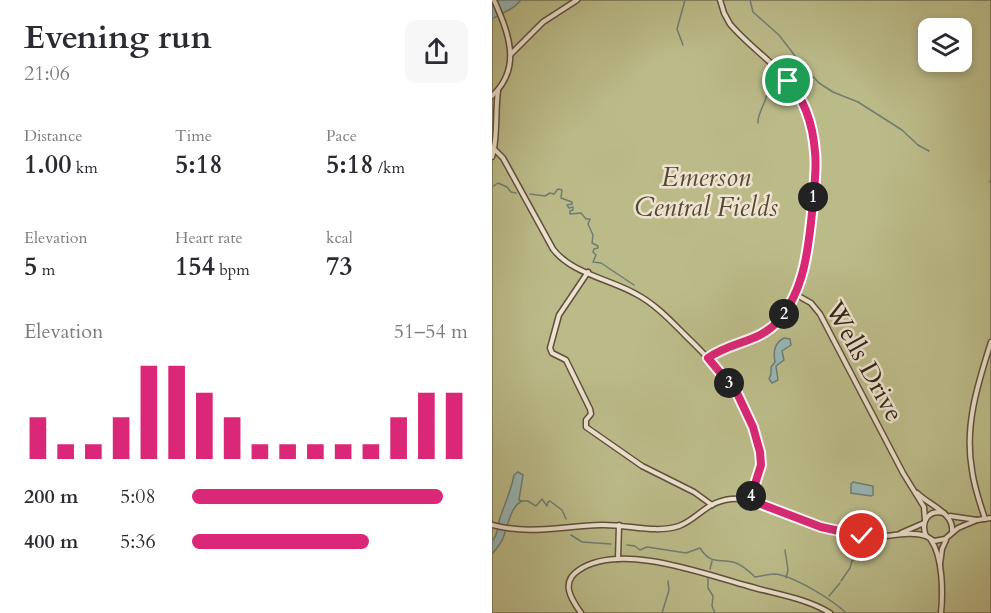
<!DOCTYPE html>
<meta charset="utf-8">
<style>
:root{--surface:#fff;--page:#f7f7f7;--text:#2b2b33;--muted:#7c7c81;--accent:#db2777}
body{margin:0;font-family:Cardo,serif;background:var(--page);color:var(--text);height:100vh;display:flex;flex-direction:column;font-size:22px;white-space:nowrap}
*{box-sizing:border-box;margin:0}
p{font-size:20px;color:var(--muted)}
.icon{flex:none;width:33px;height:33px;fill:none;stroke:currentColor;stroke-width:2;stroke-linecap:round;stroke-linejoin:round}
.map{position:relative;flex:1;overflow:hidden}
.details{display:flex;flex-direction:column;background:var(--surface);width:492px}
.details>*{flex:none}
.buttons{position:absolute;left:426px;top:18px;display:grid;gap:12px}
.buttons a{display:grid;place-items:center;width:54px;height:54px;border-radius:12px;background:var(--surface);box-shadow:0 3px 9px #0003;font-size:30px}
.pin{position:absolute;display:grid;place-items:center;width:51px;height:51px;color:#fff;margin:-26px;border:3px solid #fff;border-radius:50%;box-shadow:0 2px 6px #0007}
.km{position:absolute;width:30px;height:30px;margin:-15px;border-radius:50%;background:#222;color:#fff;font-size:16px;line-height:30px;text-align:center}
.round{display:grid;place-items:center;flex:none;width:63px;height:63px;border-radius:12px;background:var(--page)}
.overview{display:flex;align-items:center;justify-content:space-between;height:102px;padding:0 24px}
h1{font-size:33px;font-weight:700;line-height:45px}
.stats{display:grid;grid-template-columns:repeat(3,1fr);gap:9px;height:102px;padding:6px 24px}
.stats div{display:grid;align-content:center}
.stats b{font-size:26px;font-weight:700}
.stats small{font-size:16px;font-weight:400}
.stats p{font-size:16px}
.chart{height:168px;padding:12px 24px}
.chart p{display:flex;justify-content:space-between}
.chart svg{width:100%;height:108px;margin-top:6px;stroke:var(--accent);stroke-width:6}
ul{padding:0 24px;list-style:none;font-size:20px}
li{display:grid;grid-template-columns:96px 72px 1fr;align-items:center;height:45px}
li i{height:15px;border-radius:8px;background:var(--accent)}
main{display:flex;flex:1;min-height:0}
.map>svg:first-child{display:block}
.green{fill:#bbbb89;stroke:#767050;stroke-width:1.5;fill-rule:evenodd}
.water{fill:#98b7b5;stroke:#6f7d75;stroke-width:1.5}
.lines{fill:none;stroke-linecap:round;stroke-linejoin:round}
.stream{stroke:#6f7d75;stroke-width:1.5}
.street-casing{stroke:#5e513e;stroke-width:7}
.street{stroke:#eee3d0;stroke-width:4}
.route-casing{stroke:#fff;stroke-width:12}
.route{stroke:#db2777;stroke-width:8}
.labels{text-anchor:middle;stroke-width:5;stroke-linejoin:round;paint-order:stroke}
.park-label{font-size:26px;font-style:italic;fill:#544a33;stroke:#eee3d0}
.street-label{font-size:26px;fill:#312516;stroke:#eee3d0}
</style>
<main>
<section class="details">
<div class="overview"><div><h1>Evening run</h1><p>21:06</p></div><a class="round"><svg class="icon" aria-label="share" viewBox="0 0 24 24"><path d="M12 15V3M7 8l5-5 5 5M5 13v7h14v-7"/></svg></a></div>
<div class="stats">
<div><p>Distance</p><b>1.00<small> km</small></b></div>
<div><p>Time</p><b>5:18</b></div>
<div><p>Pace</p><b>5:18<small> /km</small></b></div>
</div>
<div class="stats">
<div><p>Elevation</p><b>5<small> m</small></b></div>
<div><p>Heart rate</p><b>154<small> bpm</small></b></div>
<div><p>kcal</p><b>73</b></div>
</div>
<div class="chart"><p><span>Elevation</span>51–54 m</p>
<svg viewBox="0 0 160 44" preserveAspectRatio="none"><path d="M5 44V27M15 44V38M25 44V38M35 44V27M45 44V6M55 44V6M65 44V17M75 44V27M85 44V38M95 44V38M105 44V38M115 44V38M125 44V38M135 44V27M145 44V17M155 44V17"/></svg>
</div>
<ul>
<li><b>200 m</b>5:08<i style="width:91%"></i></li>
<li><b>400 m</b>5:36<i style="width:64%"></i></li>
</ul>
</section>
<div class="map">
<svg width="499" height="613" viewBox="0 0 499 613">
<rect width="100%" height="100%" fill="#e5d4b6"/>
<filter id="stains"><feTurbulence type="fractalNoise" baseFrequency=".00333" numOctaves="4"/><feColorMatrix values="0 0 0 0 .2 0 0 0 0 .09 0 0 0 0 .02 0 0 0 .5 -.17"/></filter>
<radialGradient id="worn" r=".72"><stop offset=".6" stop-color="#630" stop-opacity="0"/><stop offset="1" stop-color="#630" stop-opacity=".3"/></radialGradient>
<path class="green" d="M0 0H499V613H0ZM436 28H470V62H436Z"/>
<g class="water">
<polygon points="0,0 29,0 22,7 0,19"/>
<path d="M292 338 298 339 299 345 290 351 292 360 284 366 286 380 280 383 277 379 279 374V367L283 362C281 352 282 343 292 338Z"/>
<path d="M26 472 31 475 27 500 30 501C18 507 16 526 11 538 9 544 4 549 0 554V541C7 534 5 527 8 518 13 503 19 491 22 475Z"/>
<polygon points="361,482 381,486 381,495 379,496 359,493 359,484"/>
</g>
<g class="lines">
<g class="stream">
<polyline points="258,0 261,12 287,35 310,65 327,83 341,92 366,102 410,130 426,145 437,151"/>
<polyline points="191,45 185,29 193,0"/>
<path d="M266 123C265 112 277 100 275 89 274 86 273 83 272 79"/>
<polyline points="497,181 499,183"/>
<polyline points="0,187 6,183 15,187 19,192 24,193"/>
<polyline points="38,194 53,196 58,193 62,194 66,189 70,190 69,198 80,202 80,204 75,205 77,208 81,207 81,210 78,211 78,214 89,213 94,219 98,219 96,224 101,235 100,243 106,246 106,248 102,249 101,252 104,255 101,262 109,263 142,285"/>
<polyline points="28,501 36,501 44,506 50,499 55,506 56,502 58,501 70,510 74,519"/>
<polyline points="79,535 90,542 119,544"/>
<path d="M135 545 143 546 148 550 155 547 194 553 208 548C218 564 225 559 241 562 250 564 258 572 263 577 270 576 276 574 283 574 302 576 341 600 354 613"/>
<polyline points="293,550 296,570 294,578"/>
<polyline points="218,569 220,561"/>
<polyline points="216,578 216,588 221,596 220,606 223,613"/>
<polyline points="349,581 358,568 360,561 373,549"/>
<polyline points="337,596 348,583"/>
<polyline points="170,613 177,590 176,581"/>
</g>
<g class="street-casing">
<g id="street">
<path d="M228 0 232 13 238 24C258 48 288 66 305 93 334 136 323 247 303 294L319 303 328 314 411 473 432 507 433 520"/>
<polyline points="19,54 51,22 85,0"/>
<path d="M0 96C31 67 16 32 2 0"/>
<path d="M0 147 11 158 61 249C80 274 118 279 144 294 163 304 178 320 193 335 227 368 268 409 269 461 269 474 262 488 258 500"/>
<path d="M0 157C6 139 3 112 6 91"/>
<polyline points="96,272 67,315 58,348 60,353 74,360 98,409 99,414 94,420 94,427 150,466 202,492 220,505"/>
<path d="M216 358C231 347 239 347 255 342 279 333 291 316 303 294"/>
<path d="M425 493C437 505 462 513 460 531"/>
<path d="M452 513C437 509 428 521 434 536L442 541 453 539 466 528 485 520"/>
<polyline points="458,516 485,520 499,518"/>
<path d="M493 519C488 503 482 487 480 470 472 426 486 383 499 342"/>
<path d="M0 525C39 535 70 526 109 525 134 524 163 534 187 526 206 519 213 502 239 499 269 495 316 526 348 533 360 535 372 537 384 537 401 536 418 531 434 536"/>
<polyline points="409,533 432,523"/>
<path d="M439 540C451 557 451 593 449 613"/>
<polyline points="126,559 127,525"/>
<polyline points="448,564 450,549 454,540"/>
<path d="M89 613C79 599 68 582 87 570 129 542 212 574 256 586 283 594 314 598 338 613"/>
</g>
</g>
<use href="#street" class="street"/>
</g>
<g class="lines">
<g class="route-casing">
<path id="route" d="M296 81C313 100 321 127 323 152 325 169 322 186 321 203 317 242 314 288 287 320 268 343 239 341 216 358L245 393 261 427 268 452 269 465 258 500 329 527 370 536"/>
</g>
<use href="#route" class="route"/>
</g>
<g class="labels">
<g class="park-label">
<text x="214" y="186">Emerson<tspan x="214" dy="30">Central Fields</tspan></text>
</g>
<g class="street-label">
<text transform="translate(373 361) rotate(61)" y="9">Wells Drive</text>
</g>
</g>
<rect width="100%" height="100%" filter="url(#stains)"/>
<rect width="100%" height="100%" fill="url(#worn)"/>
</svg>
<div class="buttons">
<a><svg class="icon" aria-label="layers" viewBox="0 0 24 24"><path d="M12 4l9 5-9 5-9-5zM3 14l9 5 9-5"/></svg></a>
</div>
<div class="pin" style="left:296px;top:81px;background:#1e9e55"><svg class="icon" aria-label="arrive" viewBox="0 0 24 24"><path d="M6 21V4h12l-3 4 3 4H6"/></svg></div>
<div class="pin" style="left:370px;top:536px;background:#d93025"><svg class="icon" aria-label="check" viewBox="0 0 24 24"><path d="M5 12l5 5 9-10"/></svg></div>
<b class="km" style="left:321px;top:197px">1</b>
<b class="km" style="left:292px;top:314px">2</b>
<b class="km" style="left:237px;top:383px">3</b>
<b class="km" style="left:259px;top:496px">4</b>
</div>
</main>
